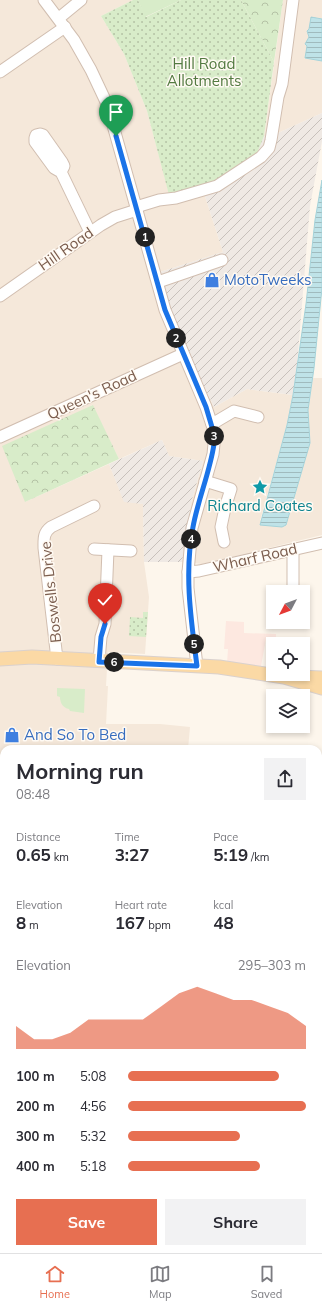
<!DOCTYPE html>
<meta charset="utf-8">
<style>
:root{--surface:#fff;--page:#f2f2f3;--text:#2b2b33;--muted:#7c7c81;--line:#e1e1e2;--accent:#e76f51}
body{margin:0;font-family:Mulish,sans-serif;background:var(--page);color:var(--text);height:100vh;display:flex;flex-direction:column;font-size:15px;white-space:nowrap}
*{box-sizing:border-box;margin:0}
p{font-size:13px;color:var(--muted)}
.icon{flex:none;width:22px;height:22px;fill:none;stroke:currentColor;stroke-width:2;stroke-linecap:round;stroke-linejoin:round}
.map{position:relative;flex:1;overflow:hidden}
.sheet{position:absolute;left:0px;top:745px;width:322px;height:508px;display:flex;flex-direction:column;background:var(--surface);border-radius:12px 12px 0 0;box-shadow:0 2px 6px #0003}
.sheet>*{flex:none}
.needle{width:26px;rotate:229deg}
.fabs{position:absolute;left:266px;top:585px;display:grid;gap:8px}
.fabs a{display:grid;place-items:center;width:44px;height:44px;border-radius:0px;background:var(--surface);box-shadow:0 2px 6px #0003;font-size:20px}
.pin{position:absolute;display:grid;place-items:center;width:34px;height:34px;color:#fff;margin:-41px -17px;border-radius:50% 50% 50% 0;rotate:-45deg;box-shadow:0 0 4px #0007}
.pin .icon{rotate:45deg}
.km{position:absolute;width:20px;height:20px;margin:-10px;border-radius:50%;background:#222;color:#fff;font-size:11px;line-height:20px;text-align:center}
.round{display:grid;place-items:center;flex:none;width:42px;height:42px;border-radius:0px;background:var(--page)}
.overview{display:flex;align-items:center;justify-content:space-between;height:68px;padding:0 16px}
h1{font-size:22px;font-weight:700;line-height:30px}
.figures{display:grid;grid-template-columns:repeat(3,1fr);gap:6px;height:68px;padding:4px 16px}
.figures div{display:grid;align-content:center}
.figures b{font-size:17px;font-weight:700}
.figures small{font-size:11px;font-weight:400}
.figures p{font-size:11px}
.chart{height:112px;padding:8px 16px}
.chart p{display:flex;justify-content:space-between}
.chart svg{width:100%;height:72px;margin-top:4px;fill:var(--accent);opacity:.7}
.cta{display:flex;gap:8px;margin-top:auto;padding:8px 16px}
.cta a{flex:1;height:46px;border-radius:0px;background:var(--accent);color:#fff;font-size:16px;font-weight:700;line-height:46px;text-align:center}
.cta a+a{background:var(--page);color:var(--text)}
ul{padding:0 16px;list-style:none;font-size:13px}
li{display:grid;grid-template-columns:64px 48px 1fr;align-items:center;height:30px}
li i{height:10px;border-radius:5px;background:var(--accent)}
.tabs{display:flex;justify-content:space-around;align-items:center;height:56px;border-top:1px solid var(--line);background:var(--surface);font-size:11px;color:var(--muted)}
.tabs a{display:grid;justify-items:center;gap:2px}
.tabs .current{color:var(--accent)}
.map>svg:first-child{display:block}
.residential{fill:#f5e8da}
.commercial{fill:#fde8e0}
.industrial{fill:url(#industrial-furrows)}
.grass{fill:#d8ecc9}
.forest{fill:url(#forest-crowns)}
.garden{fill:url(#garden-dots)}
.water{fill:url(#water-rules);stroke:#a5d3da}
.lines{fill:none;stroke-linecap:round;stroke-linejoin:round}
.minor-casing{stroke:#d1beb0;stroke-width:13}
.major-casing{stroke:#dad1cd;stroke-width:15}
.minor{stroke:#fff;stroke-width:11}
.major{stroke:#fbd9a5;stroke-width:13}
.rail-casing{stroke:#b9a8c9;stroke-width:3.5}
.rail{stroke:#fffaf3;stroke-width:2;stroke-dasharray:6;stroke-linecap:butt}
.route-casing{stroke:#fff;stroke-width:8}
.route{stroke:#1a73e8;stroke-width:5}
.labels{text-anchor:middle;stroke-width:3;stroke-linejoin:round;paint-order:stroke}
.park-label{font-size:15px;fill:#537a41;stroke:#fffaf3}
.street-label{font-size:15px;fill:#7a5c4d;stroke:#fffaf3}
.shop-label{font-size:15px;fill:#366cbe;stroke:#fffaf3;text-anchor:start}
.culture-label{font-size:15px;fill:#0d838f;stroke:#fffaf3}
</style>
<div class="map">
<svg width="322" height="1253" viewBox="0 0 322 1253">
<defs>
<pattern id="industrial-furrows" width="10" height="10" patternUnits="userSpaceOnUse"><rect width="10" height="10" fill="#efe9e4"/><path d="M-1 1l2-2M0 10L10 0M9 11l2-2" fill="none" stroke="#c7c0bb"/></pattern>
<pattern id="forest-crowns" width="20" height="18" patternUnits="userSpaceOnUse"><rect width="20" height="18" fill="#d8ecc9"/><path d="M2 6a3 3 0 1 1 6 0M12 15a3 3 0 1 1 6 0" fill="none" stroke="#b4c2a5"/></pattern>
<pattern id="garden-dots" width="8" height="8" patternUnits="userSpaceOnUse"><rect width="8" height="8" fill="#d8ecc9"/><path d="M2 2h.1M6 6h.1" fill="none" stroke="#b4c2a5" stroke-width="1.8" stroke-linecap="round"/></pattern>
<pattern id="water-rules" width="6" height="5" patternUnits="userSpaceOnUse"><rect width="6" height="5" fill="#bfe3e8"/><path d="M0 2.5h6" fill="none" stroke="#a0bbbe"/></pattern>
</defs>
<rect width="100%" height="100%" fill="#fdf6ec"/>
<g class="residential">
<polygon points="0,0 133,0 101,16 124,54 147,111 169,194 202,187 223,252 160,272 191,360 214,407 247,389 293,395 287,425 260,521 310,443 308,410 313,378 322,378 322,535 202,564 182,562 191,503 203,461 169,456 162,440 119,459 92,405 25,502 109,464 124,501 143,504 144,562 149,597 145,654 108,652 106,686 108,686 106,724 160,724 190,727 188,749 4,749 4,806 0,804"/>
<polygon points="283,0 322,0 322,113 278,133 264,136"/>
<polygon points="4,1065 4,1181 0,1179 0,1068"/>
</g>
<g class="commercial">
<polygon points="226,621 244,622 244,633 276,634 276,640 266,639 261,666 227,663 228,649 224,649"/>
<polygon points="322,865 322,936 318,941 318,869"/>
</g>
<g class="industrial">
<polygon points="322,113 322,141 310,206 296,378 293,395 247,389 214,407 175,324 160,272 223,252 202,187 236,169 256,153 264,136 278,133"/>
<polygon points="162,440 169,456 203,461 191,503 182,562 144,562 143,504 124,502 109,464"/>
</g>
<g class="grass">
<polygon points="138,0 181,0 145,17"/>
<path d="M57 688 85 689 84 713 70 711 69 709C63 708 60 703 60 697L57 696Z"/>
<polygon points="0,880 4,880 4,945 0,931"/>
</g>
<g class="forest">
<polygon points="241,0 283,0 274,62"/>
<polygon points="93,405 119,459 25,502 2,446"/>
<polygon points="318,1008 322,1010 321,1072 318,1072"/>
</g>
<g class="garden">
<polygon points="133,0 138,0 146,17 181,0 241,0 274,62 264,136 257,153 236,169 215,181 169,195 147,111 124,54 101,16"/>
<polygon points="143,612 148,612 146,637 129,636 130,617 143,618"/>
</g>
<g class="water">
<polygon points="311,17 322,19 322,61 305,58 307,46 305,44 309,37 307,31 309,29"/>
<polygon points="322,180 322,288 314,368 308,410 310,443 286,525 282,527 260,525 287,425 293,395 306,304 315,220"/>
<polygon points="322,819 322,865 318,869 318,826"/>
</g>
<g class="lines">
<g class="minor-casing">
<g id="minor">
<polyline points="44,0 74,40 91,70 107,104 165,310 206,407 215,434 213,454 192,528 188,572 188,588 197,666"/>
<polyline points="59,18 81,0"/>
<polyline points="0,72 65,27"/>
<polyline points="61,172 64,166 62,162 43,135 40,134 36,135 35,138 35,142 54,168 61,172 90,232"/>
<polyline points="136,207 159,200 176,198 217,186 261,157 269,148 271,140 278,97 282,84 293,0"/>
<polyline points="158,282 222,260"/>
<polyline points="0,296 101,225 115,217 137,210"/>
<polyline points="212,424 234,411 258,417"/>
<polyline points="0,437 183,354"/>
<polyline points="205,481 231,489 225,508 221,527 224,542"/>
<polyline points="94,549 131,551"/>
<polyline points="293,550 293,587"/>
<polyline points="188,572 199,571 322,543"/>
<path d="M57 659 44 548C44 539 43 533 51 527L94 506"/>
<polyline points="99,661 101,637 105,624 108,550"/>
<polyline points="318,999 322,1001"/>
<polyline points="0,1049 4,1054"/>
<polyline points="0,1063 4,1060"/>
<polyline points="318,1131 322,1127"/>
<polyline points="318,1196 322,1200"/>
<polyline points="246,1249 252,1253"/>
</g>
</g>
<g class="major-casing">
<g id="major">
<polyline points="0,659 32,657 219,667 284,677 322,688"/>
<polyline points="298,677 322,678"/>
<polyline points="0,763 0,768"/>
<polyline points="0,959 4,968"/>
<polyline points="214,1249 217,1253"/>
<polyline points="125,1253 130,1249"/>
</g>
</g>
<use href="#minor" class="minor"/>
<use href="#major" class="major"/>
<g class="rail-casing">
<g id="rail">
<polyline points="0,1205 4,1207"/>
<polyline points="67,1249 73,1253"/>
</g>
</g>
<use href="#rail" class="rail"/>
</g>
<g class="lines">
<g class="route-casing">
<path id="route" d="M105 624 101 637 99 662 197 666C191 620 184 573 193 527 198 499 210 472 214 444V434L206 407 165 310 116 136"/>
</g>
<use href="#route" class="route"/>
</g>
<defs>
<g id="shop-bare" transform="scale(1.2)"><path d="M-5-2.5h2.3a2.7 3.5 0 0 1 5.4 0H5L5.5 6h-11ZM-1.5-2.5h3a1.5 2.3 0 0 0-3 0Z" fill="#3f7fe0" stroke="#fffaf3" stroke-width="2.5" paint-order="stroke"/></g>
<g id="sight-bare" transform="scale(1.2)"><path d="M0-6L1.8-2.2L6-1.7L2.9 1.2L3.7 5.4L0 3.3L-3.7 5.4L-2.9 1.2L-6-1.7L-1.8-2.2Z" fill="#0f9aa8" stroke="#fffaf3" stroke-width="2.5" paint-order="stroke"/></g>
</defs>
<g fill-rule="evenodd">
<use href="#shop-bare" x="212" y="280"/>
<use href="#sight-bare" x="260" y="487"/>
<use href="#shop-bare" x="12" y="735"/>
</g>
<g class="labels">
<g class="park-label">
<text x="204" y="69">Hill Road<tspan x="204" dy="17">Allotments</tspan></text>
</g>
<g class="street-label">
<text transform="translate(66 249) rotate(-35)" y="5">Hill Road</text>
<text transform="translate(92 395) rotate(-25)" y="5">Queen's Road</text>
<text transform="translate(255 558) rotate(-13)" y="5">Wharf Road</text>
<text transform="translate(51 592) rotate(-96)" y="5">Boswells Drive</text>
</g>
<g class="shop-label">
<text x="224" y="285">MotoTweeks</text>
<text x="24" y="740">And So To Bed</text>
</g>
<g class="culture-label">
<text x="260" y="511">Richard Coates</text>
</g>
</g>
</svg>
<div class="fabs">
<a><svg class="needle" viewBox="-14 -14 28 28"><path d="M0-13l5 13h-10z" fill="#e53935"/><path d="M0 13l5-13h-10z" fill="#7c7c81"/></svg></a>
<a><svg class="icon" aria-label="locate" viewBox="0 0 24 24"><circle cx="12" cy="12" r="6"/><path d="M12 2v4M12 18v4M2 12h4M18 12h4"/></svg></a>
<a><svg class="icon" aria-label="layers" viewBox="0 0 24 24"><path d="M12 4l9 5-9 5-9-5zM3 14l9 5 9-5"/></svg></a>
</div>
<div class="pin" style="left:116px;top:136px;background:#1e9e55"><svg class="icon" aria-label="arrive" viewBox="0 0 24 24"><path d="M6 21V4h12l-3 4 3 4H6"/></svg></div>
<div class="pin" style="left:105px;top:624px;background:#d93025"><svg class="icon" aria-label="check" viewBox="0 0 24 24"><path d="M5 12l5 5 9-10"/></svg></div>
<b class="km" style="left:145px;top:237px">1</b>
<b class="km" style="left:176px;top:338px">2</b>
<b class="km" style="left:214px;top:436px">3</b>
<b class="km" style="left:191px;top:539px">4</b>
<b class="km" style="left:194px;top:644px">5</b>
<b class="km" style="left:114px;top:662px">6</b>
<section class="sheet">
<div class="overview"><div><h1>Morning run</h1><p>08:48</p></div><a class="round"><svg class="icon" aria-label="share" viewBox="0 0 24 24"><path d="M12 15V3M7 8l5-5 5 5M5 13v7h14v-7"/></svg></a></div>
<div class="figures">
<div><p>Distance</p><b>0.65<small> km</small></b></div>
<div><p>Time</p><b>3:27</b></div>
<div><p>Pace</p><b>5:19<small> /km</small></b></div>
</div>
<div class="figures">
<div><p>Elevation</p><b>8<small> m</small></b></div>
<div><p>Heart rate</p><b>167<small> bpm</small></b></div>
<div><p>kcal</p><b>48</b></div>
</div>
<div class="chart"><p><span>Elevation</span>295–303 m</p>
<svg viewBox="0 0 160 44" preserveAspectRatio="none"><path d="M0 44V30L10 38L20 38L30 34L40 26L50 26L60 26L70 26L80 18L90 10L100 6L110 10L120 14L130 14L140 18L150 22L160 30V44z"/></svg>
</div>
<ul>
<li><b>100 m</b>5:08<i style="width:85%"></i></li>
<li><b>200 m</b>4:56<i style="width:100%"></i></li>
<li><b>300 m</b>5:32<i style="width:63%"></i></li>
<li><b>400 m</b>5:18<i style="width:74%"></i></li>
</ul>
<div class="cta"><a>Save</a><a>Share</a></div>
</section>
</div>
<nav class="tabs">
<a class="current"><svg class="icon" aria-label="home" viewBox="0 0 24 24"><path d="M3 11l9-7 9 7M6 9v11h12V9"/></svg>Home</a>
<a><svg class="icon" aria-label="map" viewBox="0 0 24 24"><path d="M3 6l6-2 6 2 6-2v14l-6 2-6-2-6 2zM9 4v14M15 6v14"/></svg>Map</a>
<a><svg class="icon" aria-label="saved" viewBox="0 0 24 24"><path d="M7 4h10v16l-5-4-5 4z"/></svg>Saved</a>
</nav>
